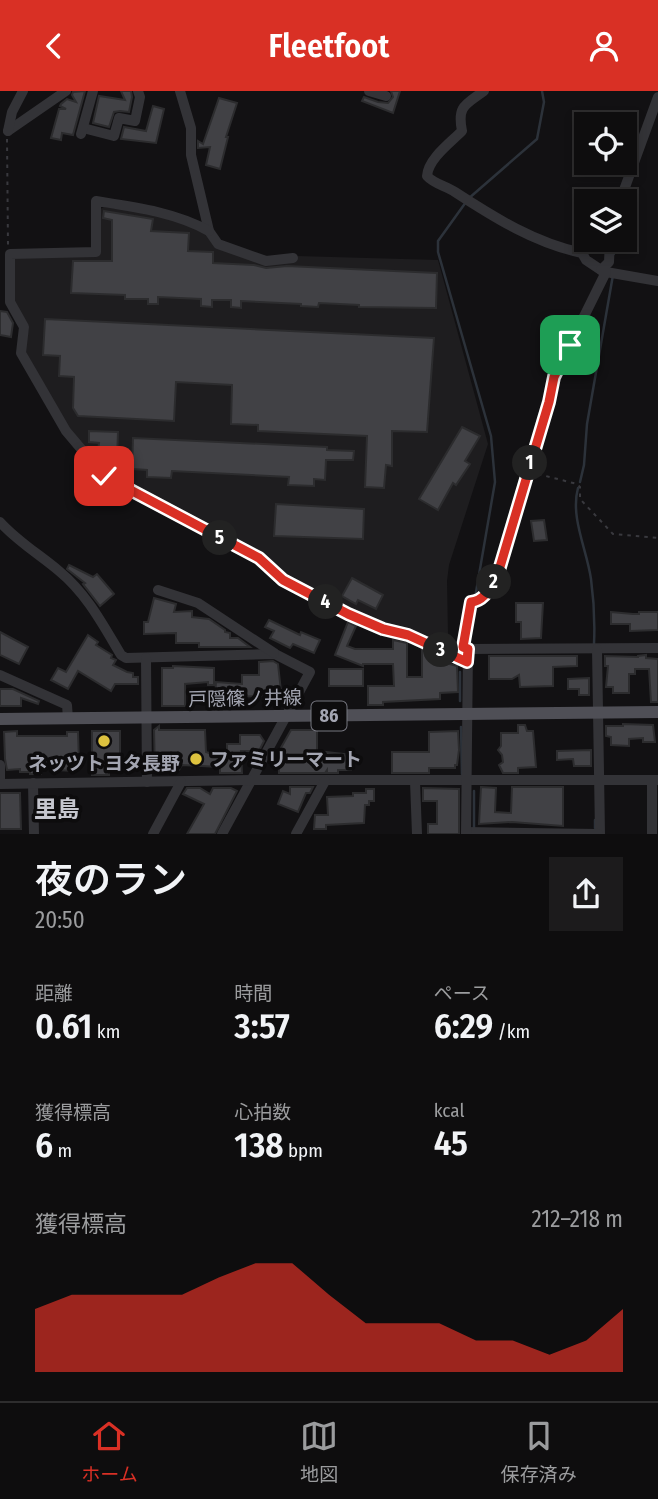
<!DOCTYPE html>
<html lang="ja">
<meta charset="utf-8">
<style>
:root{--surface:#0e0d0e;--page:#1c1b1c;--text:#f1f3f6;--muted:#9b9c9e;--line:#2e2d2e;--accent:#d93025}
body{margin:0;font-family:"Fira Sans Condensed","Noto Sans JP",sans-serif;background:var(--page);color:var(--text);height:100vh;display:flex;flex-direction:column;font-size:26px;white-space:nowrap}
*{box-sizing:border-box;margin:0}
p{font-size:23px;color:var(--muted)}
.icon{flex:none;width:38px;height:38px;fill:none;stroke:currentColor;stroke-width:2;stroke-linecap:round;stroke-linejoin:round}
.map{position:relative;height:743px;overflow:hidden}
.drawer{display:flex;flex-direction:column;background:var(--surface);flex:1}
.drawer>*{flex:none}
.fabs{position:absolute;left:574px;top:21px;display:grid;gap:14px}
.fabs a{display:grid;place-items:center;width:63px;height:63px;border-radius:0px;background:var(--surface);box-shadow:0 4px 10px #0003,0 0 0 2px var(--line);font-size:35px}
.pin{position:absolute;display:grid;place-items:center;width:60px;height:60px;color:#fff;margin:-30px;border-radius:14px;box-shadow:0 4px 10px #0006}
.km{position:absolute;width:35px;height:35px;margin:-18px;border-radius:50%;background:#222;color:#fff;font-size:19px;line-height:35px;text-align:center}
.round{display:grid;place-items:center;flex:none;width:74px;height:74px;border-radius:0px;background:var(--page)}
.head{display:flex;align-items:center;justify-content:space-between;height:119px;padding:0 35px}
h1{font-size:38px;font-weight:600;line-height:52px}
.metrics{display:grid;grid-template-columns:repeat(3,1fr);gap:10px;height:119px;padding:7px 35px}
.metrics div{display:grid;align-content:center}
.metrics b{font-size:35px;font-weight:600}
.metrics small{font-size:19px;font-weight:400}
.metrics p{font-size:19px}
.chart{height:196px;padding:14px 35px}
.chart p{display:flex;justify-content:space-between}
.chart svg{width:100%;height:126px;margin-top:7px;fill:var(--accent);opacity:.7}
header{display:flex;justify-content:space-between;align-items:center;height:91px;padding:0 35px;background:var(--accent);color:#fff;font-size:32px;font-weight:600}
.dock{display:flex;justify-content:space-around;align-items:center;height:98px;border-top:2px solid var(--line);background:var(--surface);font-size:19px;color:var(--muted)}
.dock a{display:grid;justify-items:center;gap:4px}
.dock .selected{color:var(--accent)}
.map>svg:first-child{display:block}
.built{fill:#1e1d1f}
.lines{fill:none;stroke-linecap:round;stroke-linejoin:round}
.stream{stroke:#2c323a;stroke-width:2.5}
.building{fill:#414145;stroke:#2c2c2e;stroke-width:2}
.path{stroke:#39393e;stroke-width:2;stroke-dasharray:3.5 5;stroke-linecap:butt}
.minor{stroke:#333337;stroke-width:10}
.major{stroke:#4f4f56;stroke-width:12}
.route-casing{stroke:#fff;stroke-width:14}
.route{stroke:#d93025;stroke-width:9}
.poi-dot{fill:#ddc23f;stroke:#0d0c0d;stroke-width:2.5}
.labels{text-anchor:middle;stroke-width:7;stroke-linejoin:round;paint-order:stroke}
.shield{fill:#0d0c0d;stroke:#777880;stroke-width:2}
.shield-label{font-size:18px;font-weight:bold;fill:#a4a6b2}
.street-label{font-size:19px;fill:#a4a6b2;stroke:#0d0c0d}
.poi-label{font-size:19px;font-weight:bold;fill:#a4a6b2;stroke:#0d0c0d;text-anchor:start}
.quarter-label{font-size:23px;font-weight:bold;fill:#c5c6ce;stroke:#0d0c0d}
</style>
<header><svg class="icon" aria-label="back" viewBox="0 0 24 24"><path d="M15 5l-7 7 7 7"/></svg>Fleetfoot<svg class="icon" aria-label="person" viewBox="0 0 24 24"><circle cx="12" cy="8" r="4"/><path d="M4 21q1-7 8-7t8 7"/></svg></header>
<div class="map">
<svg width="658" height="743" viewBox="0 0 658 743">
<rect width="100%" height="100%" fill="#121113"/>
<polygon class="built" points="104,116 148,121 207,140 217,155 266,171 297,165 438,169 488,353 449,474 447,490 448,543 445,549 440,551 352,520 290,486 265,463 102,378 68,338 25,259 29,235 13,212 13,169 16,165 100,164 100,118"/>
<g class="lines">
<g class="stream">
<polyline points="468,108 537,48 544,11 542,0"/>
<polyline points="466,111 438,150 438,161 491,345 495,391 475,507"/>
<polyline points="614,163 615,149"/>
<polyline points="580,391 584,374 587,333 613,184"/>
<path d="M578 397C570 426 587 459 591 488 594 510 595 531 594 553"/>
<polyline points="460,581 460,610"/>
<polyline points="461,636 462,683"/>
<polyline points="474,700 474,738"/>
<polyline points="595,729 595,737"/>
</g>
</g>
<g class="building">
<polygon points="85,0 73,44 62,42 61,49 51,47 59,18 66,18 60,15 61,13 67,8 76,11 72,4 73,1"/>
<polygon points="121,0 131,0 132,6 129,21 120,20 114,21 109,36 93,32 99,5 125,9"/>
<polygon points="391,0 400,0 393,22 362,10 364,6 378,11 388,12 393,6"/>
<polygon points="219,7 237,12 226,46 228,46 220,78 206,74 210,56 198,57 198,50 203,53"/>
<polygon points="153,15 164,18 156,52 121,48 124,36 146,40"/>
<polygon points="104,120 153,128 151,140 189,142 188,160 213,161 213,172 254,174 266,177 287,175 437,182 436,217 359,216 359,214 319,212 318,216 301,215 301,213 241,210 241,217 231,216 231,209 212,209 212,216 201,215 201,208 158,206 158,213 148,213 148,208 125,208 125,204 71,202 73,170 112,170 112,129 103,127"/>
<polygon points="0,220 7,221 13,232 11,246 0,244"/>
<polygon points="45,228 434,247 427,341 392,340 392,375 386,374 384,397 365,396 367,345 258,340 258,334 231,333 232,294 176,291 174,330 78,325 73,317 74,286 59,285 60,265 43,264"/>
<polygon points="462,336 480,345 465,370 470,373 456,394 453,392 438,419 419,408"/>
<polygon points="89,340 118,341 117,369 103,369 104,359 98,359 99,352 89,351"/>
<polygon points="133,347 327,356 327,359 354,360 353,369 326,369 325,389 314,388 314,395 288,394 289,386 172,380 171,387 147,386 147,379 132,378"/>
<polygon points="276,413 364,418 363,448 274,445"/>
<polygon points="544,429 547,449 534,450 531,430"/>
<polygon points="69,474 93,486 97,483 114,503 100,515 83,493 85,492 67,478"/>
<polygon points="352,487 383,504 376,518 358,509 356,513 342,505"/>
<polygon points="154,507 176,513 174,521 192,520 192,526 209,528 225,539 225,541 230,542 230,547 238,547 250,556 199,556 199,552 176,552 176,542 144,543 144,531 148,531"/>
<polygon points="516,512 543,512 541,547 521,548 521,531 516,531"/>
<polygon points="611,521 633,523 639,523 639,521 658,521 658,539 630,540 630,533 611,533"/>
<polygon points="269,529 300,544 301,541 320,549 314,562 293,553 290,557 270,547 274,540 265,536"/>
<polygon points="348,531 356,535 347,555 355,558 393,558 393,549 407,552 407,586 422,586 422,559 439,566 439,570 447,570 450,573 457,575 458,601 440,602 440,608 383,611 383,614 368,614 368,595 394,595 393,573 363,573 363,575 335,564"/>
<polygon points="0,541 28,556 19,573 0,564"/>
<polygon points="88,544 98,551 96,554 112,564 111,567 116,569 113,574 127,581 133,582 133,586 138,586 138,593 115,593 111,600 78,580 68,598 51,589 58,577 66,581"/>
<polygon points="646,564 646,567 658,568 658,611 651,611 649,578 635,578 635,583 629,583 629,602 613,602 613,596 606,596 608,575 605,575 605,565 638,566 638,565"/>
<polygon points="489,565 577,565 577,575 553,576 553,595 520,596 519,584 512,588 489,588"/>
<polygon points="273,570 278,573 281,600 290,600 286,609 264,608 264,605 215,606 216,591 242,593 242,584 259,584 259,571"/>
<polygon points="173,575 214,577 214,594 208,594 208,591 185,593 185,615 162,615 162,577 173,577"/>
<rect x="329" y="578" width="34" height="17"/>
<polygon points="589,587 589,604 579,604 579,598 568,598 568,588"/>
<polygon points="0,598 13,598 39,610 38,613 21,607 21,615 0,615"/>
<polygon points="623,633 653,634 655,651 643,651 643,647 629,648 629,655 611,654 611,646 606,645 606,635 623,635"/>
<polygon points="518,634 525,634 527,640 533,640 536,676 518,677 518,682 503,682 499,674 503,671 502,664 498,659 501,655 501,642 518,642"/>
<polygon points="159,635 159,639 205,639 206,661 209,662 227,662 227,653 240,653 240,644 260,644 264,650 259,660 241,660 242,682 220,682 220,676 182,674 179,679 155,679 154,639"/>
<polygon points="291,639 317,639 317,660 352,664 351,679 338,679 338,682 327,682 327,679 325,682 279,682 278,662"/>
<polygon points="17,640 17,645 67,645 67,641 78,641 79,672 74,672 75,680 56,679 56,675 41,675 41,683 30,683 30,681 20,681 20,678 7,679 5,668 4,641"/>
<polygon points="92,640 120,640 120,663 109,663 109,684 92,684"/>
<polygon points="458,640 459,659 457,674 455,674 455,677 429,677 429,682 392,682 392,661 429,661 429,641"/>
<polygon points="591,659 591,675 574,675 573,668 557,669 557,660"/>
<polygon points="290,696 313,696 310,702 306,702 298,721 278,713 283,700 290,703"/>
<polygon points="481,696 496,697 495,721 511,722 512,696 563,696 563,735 512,731 479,733"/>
<polygon points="187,697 200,697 210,703 213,697 231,697 237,700 215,743 187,743 204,713 183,703"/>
<polygon points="423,697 459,698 459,743 428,743 428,733 437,733 437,710 423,710"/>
<polygon points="366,698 374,698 374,710 369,710 369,714 365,714 364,732 326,734 326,738 314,738 315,724 328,724 327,706 353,705 353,702 366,702"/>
<polygon points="0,702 20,702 21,738 0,738"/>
</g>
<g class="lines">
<g class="path">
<polyline points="7,48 8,155"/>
<polyline points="538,383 577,393 580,396 580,408 613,443 658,447"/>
</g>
<g class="minor">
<polyline points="180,0 191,37 191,64 209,140 218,153 266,170 293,167"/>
<polyline points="369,0 386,5"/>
<path d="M484 0C465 14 457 15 462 40 450 52 428 68 427 85 434 93 446 95 455 101 495 127 535 152 582 162L586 169 601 179"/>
<polyline points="83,37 114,45 119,27 135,30 140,6 138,0"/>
<polyline points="8,40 66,0"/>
<polyline points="8,40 12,21 23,0"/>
<polyline points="81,43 93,0"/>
<polyline points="620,110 658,6"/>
<path d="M209 140C174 121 135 116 96 110V161L10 163V211L24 236 21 262 66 340 104 385 259 467 283 489 348 523 383 538 408 544 467 571"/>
<polyline points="606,181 658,190"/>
<path d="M0 431C17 450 40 464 59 480 87 503 103 534 121 564L126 567 275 563 310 581 222 743"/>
<polyline points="158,499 198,512 274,562"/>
<polyline points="468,558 658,557"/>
<polyline points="597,558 600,743"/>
<polyline points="146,567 147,691"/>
<polyline points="0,584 67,614 68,628"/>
<polyline points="0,674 0,693"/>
<polyline points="652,689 652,743"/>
<polyline points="415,690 417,743"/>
<polyline points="33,692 34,743"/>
<polyline points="0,693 251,689 658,689"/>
<polyline points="466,741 598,743"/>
<polyline points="153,743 181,691"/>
<polyline points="296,743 325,690"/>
<polyline points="466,743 468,558 463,556 471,511 478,511 497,486 549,311 554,286 606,181 601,179 609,171 610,149"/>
</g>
<polyline class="major" points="0,628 658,621"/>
</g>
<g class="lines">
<g class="route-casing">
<path id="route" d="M104 385 259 467 283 489 348 523 383 538 408 544 467 571 468 558 463 556 471 511C484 510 490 497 497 486L549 311 554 286 570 254"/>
</g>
<use href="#route" class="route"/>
</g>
<g class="poi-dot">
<circle cx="104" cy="650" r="7"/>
<circle cx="196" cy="668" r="7"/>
</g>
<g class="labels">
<rect class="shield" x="311.5" y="610.5" width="35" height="29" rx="5"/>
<g class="shield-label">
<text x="329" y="631">86</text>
</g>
<g class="street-label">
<text transform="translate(245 607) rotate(-1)" y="7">戸隠篠ノ井線</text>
</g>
<g class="poi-label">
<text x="210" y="675">ファミリーマート</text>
<text x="104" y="679" text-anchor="middle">ネッツトヨタ長野</text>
</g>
<g class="quarter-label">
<text x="57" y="726">里島</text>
</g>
</g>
</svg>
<div class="fabs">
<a><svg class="icon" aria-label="locate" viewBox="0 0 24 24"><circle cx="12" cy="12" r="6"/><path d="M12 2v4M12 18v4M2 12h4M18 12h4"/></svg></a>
<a><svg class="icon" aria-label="layers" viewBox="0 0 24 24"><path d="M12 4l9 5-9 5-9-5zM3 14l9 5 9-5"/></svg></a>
</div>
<div class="pin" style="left:570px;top:254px;background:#1e9e55"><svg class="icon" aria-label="arrive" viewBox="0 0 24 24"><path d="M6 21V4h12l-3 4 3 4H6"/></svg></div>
<div class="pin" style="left:104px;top:385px;background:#d93025"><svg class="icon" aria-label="check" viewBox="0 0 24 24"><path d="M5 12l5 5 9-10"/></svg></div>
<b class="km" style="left:530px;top:372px">1</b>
<b class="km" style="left:494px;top:491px">2</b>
<b class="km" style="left:441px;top:559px">3</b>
<b class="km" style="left:326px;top:511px">4</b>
<b class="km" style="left:220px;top:447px">5</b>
</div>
<section class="drawer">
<div class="head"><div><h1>夜のラン</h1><p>20:50</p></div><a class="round"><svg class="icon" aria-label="share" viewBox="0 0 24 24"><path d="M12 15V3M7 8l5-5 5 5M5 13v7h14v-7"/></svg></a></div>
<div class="metrics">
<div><p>距離</p><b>0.61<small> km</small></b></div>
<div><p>時間</p><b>3:57</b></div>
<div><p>ペース</p><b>6:29<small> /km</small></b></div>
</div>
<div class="metrics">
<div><p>獲得標高</p><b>6<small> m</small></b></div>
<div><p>心拍数</p><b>138<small> bpm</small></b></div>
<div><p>kcal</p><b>45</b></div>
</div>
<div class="chart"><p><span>獲得標高</span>212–218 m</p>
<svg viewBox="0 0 160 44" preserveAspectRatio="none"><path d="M0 44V22L10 17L20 17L30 17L40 17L50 11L60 6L70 6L80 17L90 27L100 27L110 27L120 33L130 33L140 38L150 33L160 22V44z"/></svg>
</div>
</section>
<nav class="dock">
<a class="selected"><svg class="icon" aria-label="home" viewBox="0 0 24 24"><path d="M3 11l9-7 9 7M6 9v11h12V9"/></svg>ホーム</a>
<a><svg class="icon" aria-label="map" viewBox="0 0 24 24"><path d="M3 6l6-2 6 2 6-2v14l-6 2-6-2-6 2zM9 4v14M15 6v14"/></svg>地図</a>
<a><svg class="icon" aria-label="saved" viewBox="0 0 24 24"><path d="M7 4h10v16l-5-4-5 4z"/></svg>保存済み</a>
</nav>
